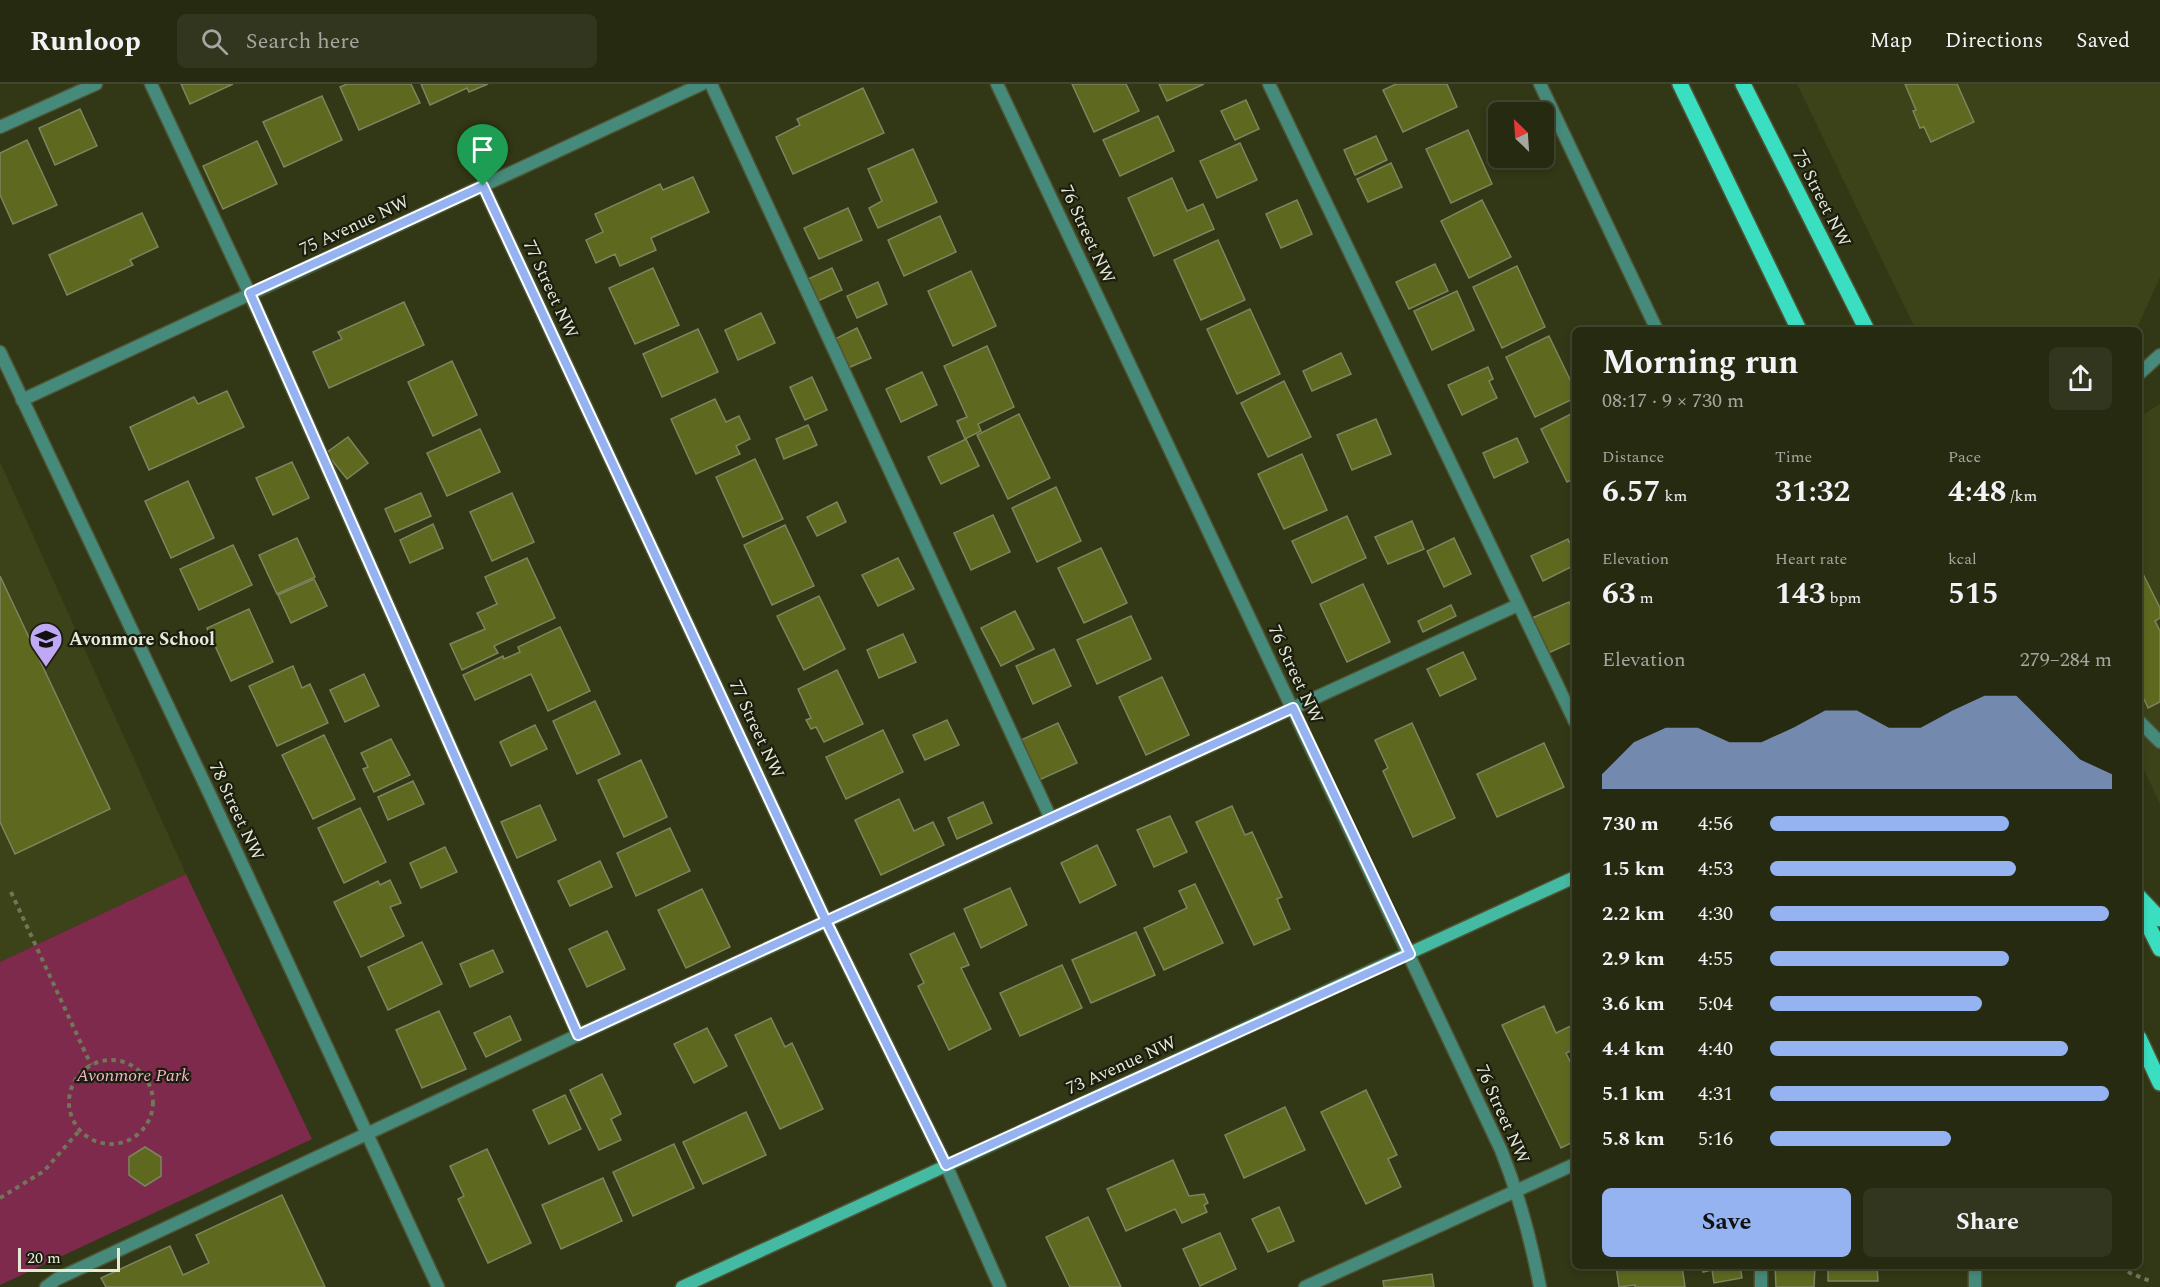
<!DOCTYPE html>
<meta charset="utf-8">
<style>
:root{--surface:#262a10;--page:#32361e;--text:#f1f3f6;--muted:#a4a79f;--line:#424630;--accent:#95b2f1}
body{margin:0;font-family:Spectral,serif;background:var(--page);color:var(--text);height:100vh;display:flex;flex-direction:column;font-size:22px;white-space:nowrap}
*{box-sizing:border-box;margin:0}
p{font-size:20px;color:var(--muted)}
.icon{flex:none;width:33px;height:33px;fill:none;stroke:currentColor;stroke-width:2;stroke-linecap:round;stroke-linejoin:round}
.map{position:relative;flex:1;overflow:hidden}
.panel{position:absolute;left:1572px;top:243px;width:570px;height:942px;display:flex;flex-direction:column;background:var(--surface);border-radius:9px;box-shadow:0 3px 9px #0003,0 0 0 2px var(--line)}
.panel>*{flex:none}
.needle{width:39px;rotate:335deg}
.tools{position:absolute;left:1488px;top:18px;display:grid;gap:12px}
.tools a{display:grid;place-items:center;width:66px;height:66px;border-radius:9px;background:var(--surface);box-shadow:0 3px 9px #0003,0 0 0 2px var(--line);font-size:30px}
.scale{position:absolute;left:18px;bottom:15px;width:102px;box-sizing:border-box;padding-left:6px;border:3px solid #e5e9d5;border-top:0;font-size:16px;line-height:21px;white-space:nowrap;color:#e5e9d5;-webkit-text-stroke:4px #1b1e0f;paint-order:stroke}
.pin{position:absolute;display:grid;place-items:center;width:51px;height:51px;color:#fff;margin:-62px -26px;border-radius:50% 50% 50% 0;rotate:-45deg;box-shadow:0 0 6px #0007}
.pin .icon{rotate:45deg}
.round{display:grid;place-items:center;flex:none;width:63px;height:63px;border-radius:9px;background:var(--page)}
.headline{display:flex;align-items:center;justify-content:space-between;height:102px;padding:0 30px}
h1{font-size:33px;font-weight:700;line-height:45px}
.figures{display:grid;grid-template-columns:repeat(3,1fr);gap:9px;height:102px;padding:6px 30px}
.figures div{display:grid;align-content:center}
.figures b{font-size:30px;font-weight:700}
.figures small{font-size:16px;font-weight:400}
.figures p{font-size:16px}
.chart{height:168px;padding:12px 30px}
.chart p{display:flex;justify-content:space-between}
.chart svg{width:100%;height:108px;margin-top:6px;fill:var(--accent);opacity:.7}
.action{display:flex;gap:12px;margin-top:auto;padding:12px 30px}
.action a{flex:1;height:69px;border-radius:9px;background:var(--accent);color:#111;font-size:24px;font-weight:700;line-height:69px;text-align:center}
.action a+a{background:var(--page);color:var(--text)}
ul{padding:0 30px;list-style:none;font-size:20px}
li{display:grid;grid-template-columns:96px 72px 1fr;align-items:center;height:45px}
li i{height:15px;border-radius:8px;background:var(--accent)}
header{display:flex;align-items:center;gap:36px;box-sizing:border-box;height:84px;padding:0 30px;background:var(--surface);border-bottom:2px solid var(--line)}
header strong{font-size:28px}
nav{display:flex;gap:33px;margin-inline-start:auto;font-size:21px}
.search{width:420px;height:54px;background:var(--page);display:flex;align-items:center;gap:15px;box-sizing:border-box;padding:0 21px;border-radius:9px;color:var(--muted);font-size:22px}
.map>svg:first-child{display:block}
.built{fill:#3c4318}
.green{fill:#7d2a4d}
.building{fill:#5e691f;stroke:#7d845f;stroke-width:1.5}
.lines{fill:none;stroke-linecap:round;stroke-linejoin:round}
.lane-casing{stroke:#4f5434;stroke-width:15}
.street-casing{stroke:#4f5434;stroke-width:15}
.secondary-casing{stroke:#4f5434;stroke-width:15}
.primary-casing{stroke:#4f5434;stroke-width:18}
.path{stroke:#717658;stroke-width:4;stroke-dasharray:4.5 4.5;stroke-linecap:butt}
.lane{stroke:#468a7b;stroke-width:12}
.street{stroke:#468a7b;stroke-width:12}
.secondary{stroke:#44baa2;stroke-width:12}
.primary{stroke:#3adec0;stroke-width:15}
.route-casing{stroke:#fff;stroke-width:12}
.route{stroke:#95b2f1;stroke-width:8}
.labels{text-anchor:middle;stroke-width:4.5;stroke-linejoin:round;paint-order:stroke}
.street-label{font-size:18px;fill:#e5e9d5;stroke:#1b1e0f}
.poi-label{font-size:18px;font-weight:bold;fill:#e5e9d5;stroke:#1b1e0f;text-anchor:start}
.park-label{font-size:18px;font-style:italic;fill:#f3b5c9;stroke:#1b1e0f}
</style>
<header>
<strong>Runloop</strong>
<div class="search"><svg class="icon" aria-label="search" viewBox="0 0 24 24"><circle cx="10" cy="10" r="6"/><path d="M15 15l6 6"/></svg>Search here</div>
<nav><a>Map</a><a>Directions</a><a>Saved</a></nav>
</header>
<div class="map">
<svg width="2160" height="1203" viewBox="0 0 2160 1203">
<rect width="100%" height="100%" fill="#323815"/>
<g class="built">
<polygon points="1797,0 2160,0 2160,193 2136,246 1916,246"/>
<polygon points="2160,320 2160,720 2139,675 2139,333"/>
<polygon points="0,378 186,790 0,878"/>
</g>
<polygon class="green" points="186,790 312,1055 0,1201 0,878"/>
<g class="building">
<polygon points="181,0 233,0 190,20"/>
<polygon points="347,0 411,0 420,19 359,46 340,3"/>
<polygon points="421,0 488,0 469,8 467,4 430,21"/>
<polygon points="1072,0 1126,0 1139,27 1094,48"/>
<polygon points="1159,0 1204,0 1167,17"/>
<polygon points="1396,0 1447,0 1457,23 1403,48 1383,6"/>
<polygon points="1905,0 1957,0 1974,38 1931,58 1924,43 1920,44 1913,27 1916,26"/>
<polygon points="863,4 884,49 793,90 776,53 800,41 797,35"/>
<polygon points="322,12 342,56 284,83 263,38"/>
<polygon points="1246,16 1259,45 1235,56 1221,27"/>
<polygon points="80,25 97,62 55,81 39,44"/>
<polygon points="1158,32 1174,67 1120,92 1103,56"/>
<polygon points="1468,46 1492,100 1451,119 1426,65"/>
<polygon points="1376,52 1387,76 1355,91 1344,66"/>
<polygon points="27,56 57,121 13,140 0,111 0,69"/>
<polygon points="257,57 277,100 223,125 203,82"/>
<polygon points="1240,59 1257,96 1217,114 1200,77"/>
<polygon points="913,65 937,118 878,144 869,124 882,117 868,85"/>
<polygon points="1391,79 1402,103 1368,118 1357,95"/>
<polygon points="693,93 709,128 651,154 656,166 620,182 615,170 596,179 586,156 603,148 595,130 660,100 663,106"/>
<polygon points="1172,94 1187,127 1203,120 1214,145 1154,172 1128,114"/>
<polygon points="1297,116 1312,150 1281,164 1266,130"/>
<polygon points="1482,116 1511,173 1469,194 1441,137"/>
<polygon points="848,124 862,156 819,175 804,144"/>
<polygon points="142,129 158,163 130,176 133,181 67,211 49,171"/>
<polygon points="940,132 956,168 904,192 888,156"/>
<polygon points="1218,156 1245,216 1201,236 1174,176"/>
<polygon points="1435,180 1448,207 1409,225 1396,198"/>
<polygon points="1517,182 1545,243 1502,264 1473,203"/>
<polygon points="653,184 679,241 635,260 609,204"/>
<polygon points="832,184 842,206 818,217 808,195"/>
<polygon points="971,187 996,242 953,262 928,207"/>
<polygon points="878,198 887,220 857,234 847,212"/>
<polygon points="1457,207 1474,246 1432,266 1414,227"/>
<polygon points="404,218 424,261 329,304 313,268 342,255 338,248"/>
<polygon points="1250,225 1280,290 1237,310 1207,245"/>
<polygon points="761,229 775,259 738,276 725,246"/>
<polygon points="857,244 871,274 848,284 835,255"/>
<polygon points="698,245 718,288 662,313 643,270"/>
<polygon points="1549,252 1575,306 1575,314 1535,333 1506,273"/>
<polygon points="987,262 1014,323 978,340 981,347 965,355 957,337 967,333 944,282"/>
<polygon points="1341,269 1351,290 1312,307 1303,287"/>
<polygon points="452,277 477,331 433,352 408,298"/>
<polygon points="1488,283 1493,295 1489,297 1497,314 1462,331 1448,301"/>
<polygon points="922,288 937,321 901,338 886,305"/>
<polygon points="812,293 827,326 805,336 790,303"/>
<polygon points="1284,297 1311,353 1268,373 1241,319"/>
<polygon points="227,307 244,343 149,386 130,343 194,313 198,320"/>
<polygon points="715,315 726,338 739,332 750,355 736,362 740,370 696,390 671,335"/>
<polygon points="1575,328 1575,394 1567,398 1541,345"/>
<polygon points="1019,330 1050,394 1008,415 977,351"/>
<polygon points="1376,335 1391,370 1352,386 1337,351"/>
<polygon points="808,341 817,361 784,375 776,355"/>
<polygon points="480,345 500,388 447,412 427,369"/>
<polygon points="348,353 368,379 347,395 326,369"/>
<polygon points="1517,354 1528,378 1494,394 1483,369"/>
<polygon points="966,355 979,382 941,400 928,373"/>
<polygon points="1302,370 1327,426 1284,445 1258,390"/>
<polygon points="755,375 783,435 743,453 716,393"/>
<polygon points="292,378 309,414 273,431 256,394"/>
<polygon points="188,397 214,454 171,474 145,417"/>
<polygon points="1056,403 1081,457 1037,478 1012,424"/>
<polygon points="421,409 431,432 395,448 385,425"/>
<polygon points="512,409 534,458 492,477 470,428"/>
<polygon points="837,418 846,438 817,452 807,433"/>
<polygon points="993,431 1010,468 971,486 954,449"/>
<polygon points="1347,432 1366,474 1312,499 1292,457"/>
<polygon points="1412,437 1424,465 1388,480 1375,453"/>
<polygon points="433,440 443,464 410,479 400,456"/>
<polygon points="785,441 814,502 772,521 744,461"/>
<polygon points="297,454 315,493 277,510 259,471"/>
<polygon points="1454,454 1471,490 1444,503 1427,467"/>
<polygon points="1568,455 1569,458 1575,455 1575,481 1543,497 1531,472"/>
<polygon points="233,461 252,501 199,526 180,485"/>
<polygon points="1101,464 1127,519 1084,539 1058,484"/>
<polygon points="527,474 555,534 494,562 498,569 462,586 450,560 485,545 477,529 497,520 485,493"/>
<polygon points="898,474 914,505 878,522 862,491"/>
<polygon points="2139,482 2160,524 2160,534 2155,537 2160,547 2160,618 2148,624 2144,615 2139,616"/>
<polygon points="0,492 110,725 15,770 0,738"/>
<polygon points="314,495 327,522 291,539 278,511"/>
<polygon points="1363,500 1390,558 1347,578 1320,520"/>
<polygon points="819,512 845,565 804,586 777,532"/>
<polygon points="1569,518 1575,531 1575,557 1546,570 1530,535"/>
<polygon points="1451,521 1456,532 1423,548 1418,537"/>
<polygon points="249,525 273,578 231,597 207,544"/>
<polygon points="1015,527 1034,565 1001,582 981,544"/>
<polygon points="1131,532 1151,575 1097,600 1077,556"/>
<polygon points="560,543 590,607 548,627 531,590 475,616 463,591 503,572 504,575 520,568 518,563"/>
<polygon points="903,550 916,578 879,594 867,566"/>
<polygon points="1054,565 1071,602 1033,620 1016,582"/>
<polygon points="1463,568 1476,595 1440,612 1427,585"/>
<polygon points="293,582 302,604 310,600 328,639 277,662 249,602"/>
<polygon points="837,586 863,640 824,658 816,643 811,645 806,636 811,634 798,605"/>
<polygon points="364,590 379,622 345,638 330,606"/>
<polygon points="1162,593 1189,651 1146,671 1119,613"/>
<polygon points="595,617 620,670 577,690 553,637"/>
<polygon points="947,636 959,661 925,676 913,651"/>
<polygon points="1058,639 1077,679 1039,696 1021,656"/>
<polygon points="1412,639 1455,734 1413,753 1383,687 1388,684 1375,656"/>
<polygon points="535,641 547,665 511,682 500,658"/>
<polygon points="883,646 903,688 846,715 826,673"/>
<polygon points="324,651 355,715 313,735 282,671"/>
<polygon points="391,655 410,691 374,708 363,685 368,683 361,669"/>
<polygon points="1544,659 1564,703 1497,733 1477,690"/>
<polygon points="641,676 667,733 624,753 598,696"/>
<polygon points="413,697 424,720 388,736 378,713"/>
<polygon points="899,715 914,747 933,738 944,761 881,791 855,736"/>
<polygon points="983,718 992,739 957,755 948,734"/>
<polygon points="540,721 556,756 517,774 501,738"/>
<polygon points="1232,722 1245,751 1252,748 1282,813 1277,815 1290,845 1254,861 1196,738"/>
<polygon points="360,724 386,778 344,799 318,744"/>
<polygon points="1170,732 1187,768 1154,783 1137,746"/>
<polygon points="670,744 690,787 636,812 617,769"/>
<polygon points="1097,761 1116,801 1080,819 1061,779"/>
<polygon points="445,763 457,788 421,804 410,779"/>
<polygon points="600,777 612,803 570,822 558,797"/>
<polygon points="390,796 401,819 390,823 404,852 361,873 334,818 378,797 380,801"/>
<polygon points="1195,800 1223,859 1164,886 1144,844 1187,824 1179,807"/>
<polygon points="1010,804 1027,841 981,864 964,825"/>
<polygon points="702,805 730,863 686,884 658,826"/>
<polygon points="607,847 625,885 587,903 569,865"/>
<polygon points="1136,848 1155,891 1091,919 1072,876"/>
<polygon points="954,849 969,881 961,884 991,945 949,966 918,902 924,899 910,870"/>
<polygon points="422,858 442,900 388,926 368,883"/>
<polygon points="493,866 503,888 470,903 460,880"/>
<polygon points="1062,881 1082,924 1020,952 1000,909"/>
<polygon points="1544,922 1556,949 1575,940 1575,970 1573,966 1566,969 1575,988 1575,1057 1561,1064 1502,941"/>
<polygon points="439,927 466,985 422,1004 396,946"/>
<polygon points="510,932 521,956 486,973 474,949"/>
<polygon points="771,934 785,963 792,959 823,1025 780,1045 735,951"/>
<polygon points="707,944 727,982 694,999 674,960"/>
<polygon points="602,990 621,1030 611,1035 621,1056 599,1066 570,1006"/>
<polygon points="1366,1006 1397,1071 1388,1075 1401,1103 1366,1120 1321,1028"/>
<polygon points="565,1011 581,1045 549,1060 533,1026"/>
<polygon points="1285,1023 1305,1066 1244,1094 1225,1051"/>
<polygon points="746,1028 766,1071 703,1100 683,1058"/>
<polygon points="674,1060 694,1104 633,1132 613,1088"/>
<polygon points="145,1063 161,1073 161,1092 145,1102 129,1091 129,1073"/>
<polygon points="487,1065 531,1159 488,1179 458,1115 464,1112 450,1082"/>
<polygon points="1173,1076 1189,1112 1204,1110 1208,1119 1204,1121 1207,1128 1182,1139 1175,1125 1126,1147 1107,1105"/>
<polygon points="603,1094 622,1137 561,1165 542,1121"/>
<polygon points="282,1111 325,1203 106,1203 101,1194 170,1162 183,1191 209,1179 196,1151"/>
<polygon points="1279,1123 1294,1157 1268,1168 1252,1135"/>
<polygon points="1088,1133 1121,1203 1070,1203 1046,1153"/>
<polygon points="1220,1149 1236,1185 1200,1202 1183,1165"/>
<polygon points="1616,1182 1682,1182 1685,1203 1635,1203 1635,1201 1619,1203"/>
<polygon points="1702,1182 1740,1182 1742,1194 1714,1199 1712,1186 1703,1188"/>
<polygon points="1775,1182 1815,1182 1814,1203 1776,1203"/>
<polygon points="1828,1182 1877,1182 1878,1197 1828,1197"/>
<polygon points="1432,1190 1434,1203 1384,1203 1383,1197"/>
</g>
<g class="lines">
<g class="lane-casing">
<g id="lane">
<polyline points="151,0 261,234 578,951"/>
<polyline points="711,0 1051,735"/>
<polyline points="1269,0 1575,638"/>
<polyline points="0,43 96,0"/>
<polyline points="2139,637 2160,658"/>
<polyline points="46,1203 57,1195 578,951 1518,521"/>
<polyline points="1305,1203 1575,1080"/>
<polyline points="1761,1203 1761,1182"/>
</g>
</g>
<g class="street-casing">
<g id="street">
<path d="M997 0 1501 1066C1519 1111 1531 1156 1540 1203"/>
<polyline points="1540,0 1657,246"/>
<polyline points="483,102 826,837 946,1081 1000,1203"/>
<polyline points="0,268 211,713 438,1203"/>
<polyline points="2139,290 2160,271"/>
<polyline points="22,316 702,0"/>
<polyline points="1975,1182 1975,1203"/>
</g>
</g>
<g class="secondary-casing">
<polyline id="secondary" points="682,1203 1575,793"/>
</g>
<g class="primary-casing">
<g id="primary">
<polyline points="1680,0 1799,246"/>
<polyline points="1743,0 1867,246"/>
<polyline points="2139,813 2160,835"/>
<polyline points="2139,823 2160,865"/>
<polyline points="2139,954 2160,999"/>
</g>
</g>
<g class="path">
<polyline points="11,808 91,981"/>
<circle cx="111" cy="1018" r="42"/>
<polyline points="0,1114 44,1087 79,1047"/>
<polyline points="2121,1182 2130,1189 2150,1197"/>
</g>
<use href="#lane" class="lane"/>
<use href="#street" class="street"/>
<use href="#secondary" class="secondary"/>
<use href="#primary" class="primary"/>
</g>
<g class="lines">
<g class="route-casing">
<polyline id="route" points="483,102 250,209 578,951 826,837 946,1081 1410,870 1293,624 826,837 483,102"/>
</g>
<use href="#route" class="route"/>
</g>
<defs>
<g id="school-pin" transform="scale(1.725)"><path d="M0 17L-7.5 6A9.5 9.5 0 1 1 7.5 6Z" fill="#bfa9f4" stroke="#1b1e0f"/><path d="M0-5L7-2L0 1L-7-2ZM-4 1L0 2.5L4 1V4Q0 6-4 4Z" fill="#111"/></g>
</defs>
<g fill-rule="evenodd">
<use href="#school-pin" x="46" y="555"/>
</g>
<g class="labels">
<g class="street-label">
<text transform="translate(1822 114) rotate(63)" y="6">75 Street NW</text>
<text transform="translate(354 141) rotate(-25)" y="6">75 Avenue NW</text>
<text transform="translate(1088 150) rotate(65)" y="6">76 Street NW</text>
<text transform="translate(551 205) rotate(65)" y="6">77 Street NW</text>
<text transform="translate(1296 590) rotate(65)" y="6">76 Street NW</text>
<text transform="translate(757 645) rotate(65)" y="6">77 Street NW</text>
<text transform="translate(237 727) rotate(65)" y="6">78 Street NW</text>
<text transform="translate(1121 981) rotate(-24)" y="6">73 Avenue NW</text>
<text transform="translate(1503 1030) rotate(66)" y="6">76 Street NW</text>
</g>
<g class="poi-label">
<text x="69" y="561">Avonmore School</text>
</g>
<g class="park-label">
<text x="133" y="997">Avonmore Park</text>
</g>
</g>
</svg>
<div class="tools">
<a><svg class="needle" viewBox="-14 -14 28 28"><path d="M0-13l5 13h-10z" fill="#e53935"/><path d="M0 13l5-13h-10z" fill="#a4a79f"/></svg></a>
</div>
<div class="scale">20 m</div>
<div class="pin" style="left:483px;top:102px;background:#1e9e55"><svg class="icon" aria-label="arrive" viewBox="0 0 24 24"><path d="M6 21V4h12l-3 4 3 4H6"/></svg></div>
<section class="panel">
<div class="headline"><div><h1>Morning run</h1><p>08:17 · 9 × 730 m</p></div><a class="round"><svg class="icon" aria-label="share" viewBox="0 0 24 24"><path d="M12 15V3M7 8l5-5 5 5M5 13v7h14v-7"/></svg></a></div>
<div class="figures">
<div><p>Distance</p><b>6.57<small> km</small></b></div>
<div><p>Time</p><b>31:32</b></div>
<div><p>Pace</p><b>4:48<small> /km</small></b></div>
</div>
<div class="figures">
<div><p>Elevation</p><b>63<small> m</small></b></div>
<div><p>Heart rate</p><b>143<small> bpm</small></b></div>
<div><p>kcal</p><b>515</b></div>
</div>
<div class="chart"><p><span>Elevation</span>279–284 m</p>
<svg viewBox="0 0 160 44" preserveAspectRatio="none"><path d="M0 44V38L10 25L20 19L30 19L40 25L50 25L60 19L70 12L80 12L90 19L100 19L110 12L120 6L130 6L140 19L150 32L160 38V44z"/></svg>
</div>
<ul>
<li><b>730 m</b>4:56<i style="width:70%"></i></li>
<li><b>1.5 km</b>4:53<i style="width:72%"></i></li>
<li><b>2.2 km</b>4:30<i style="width:99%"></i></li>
<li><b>2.9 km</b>4:55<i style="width:70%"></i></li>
<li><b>3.6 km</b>5:04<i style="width:62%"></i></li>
<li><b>4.4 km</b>4:40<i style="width:87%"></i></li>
<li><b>5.1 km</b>4:31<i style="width:99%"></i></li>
<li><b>5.8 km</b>5:16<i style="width:53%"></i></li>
</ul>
<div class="action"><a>Save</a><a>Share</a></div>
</section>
</div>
